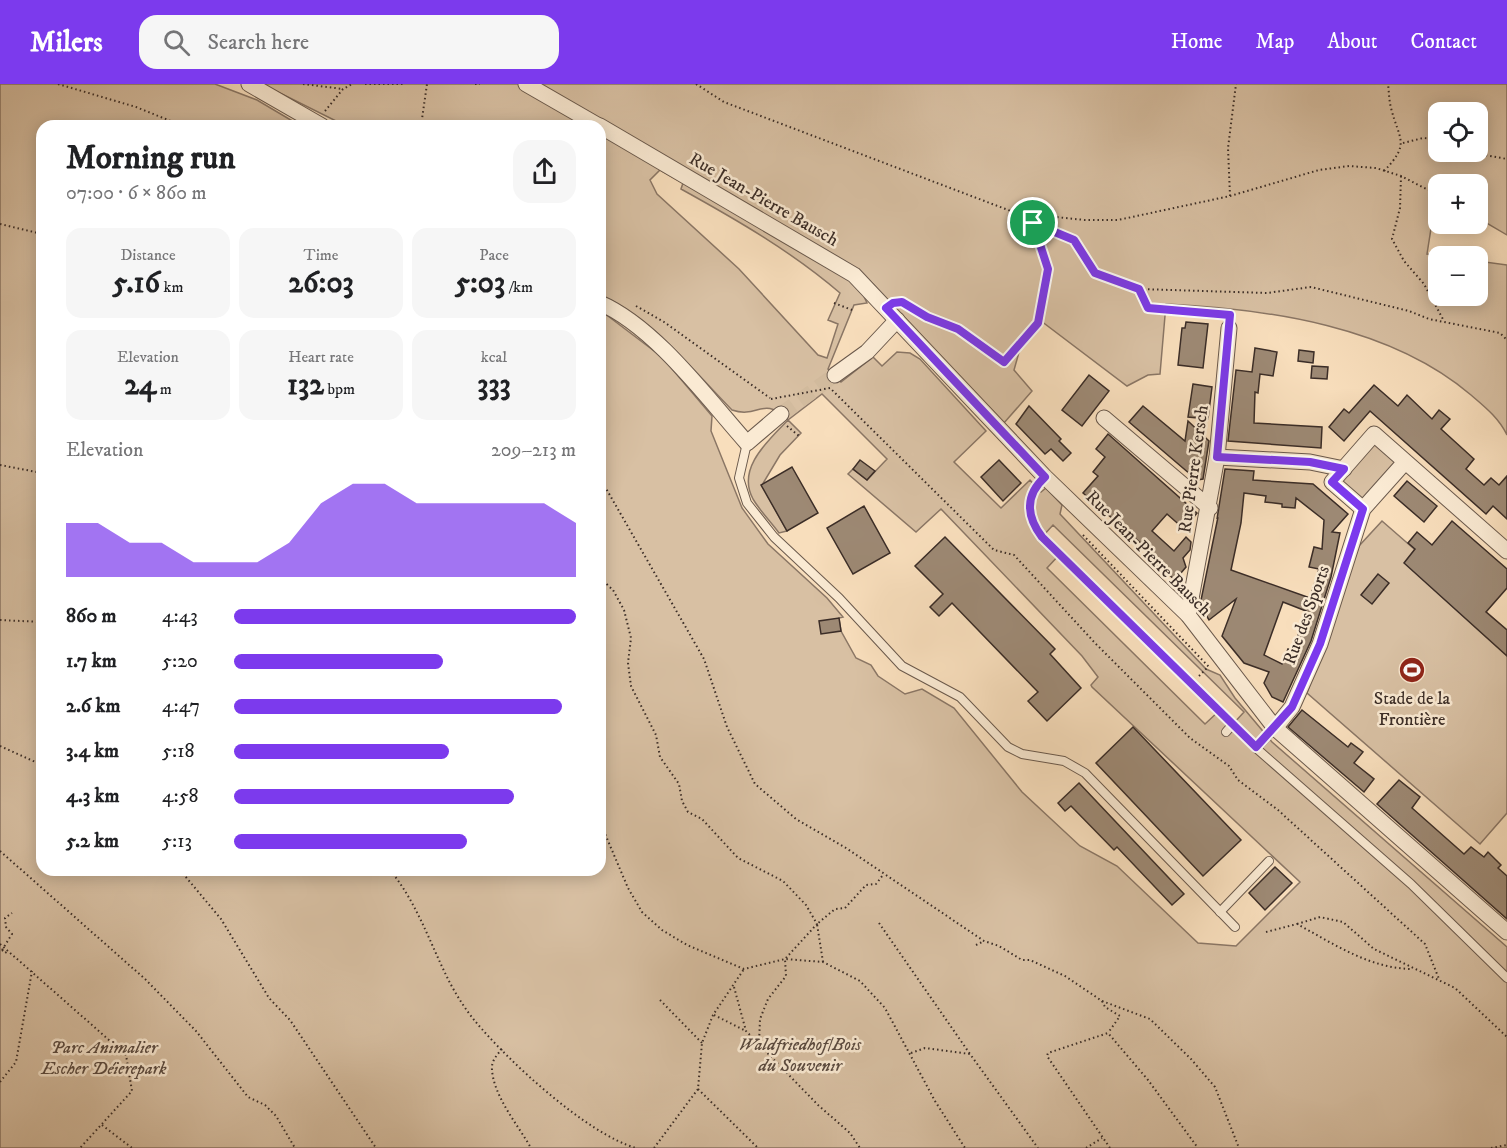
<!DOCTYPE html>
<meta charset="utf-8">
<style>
:root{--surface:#fff;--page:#f6f6f6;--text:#202124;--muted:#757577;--accent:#7c3aed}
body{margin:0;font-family:"IM FELL DW Pica",serif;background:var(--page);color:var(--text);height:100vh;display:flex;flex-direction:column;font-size:22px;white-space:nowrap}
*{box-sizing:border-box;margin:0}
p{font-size:20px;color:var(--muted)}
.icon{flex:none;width:33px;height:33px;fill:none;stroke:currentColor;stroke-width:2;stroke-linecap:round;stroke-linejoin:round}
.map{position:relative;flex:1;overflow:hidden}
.side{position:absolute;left:36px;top:36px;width:570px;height:756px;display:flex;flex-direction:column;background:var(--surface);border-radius:18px;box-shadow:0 3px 15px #0003}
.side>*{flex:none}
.tools{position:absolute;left:1428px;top:18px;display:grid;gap:12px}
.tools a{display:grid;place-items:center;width:60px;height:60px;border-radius:12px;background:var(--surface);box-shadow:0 3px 15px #0003;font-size:30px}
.pin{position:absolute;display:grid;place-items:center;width:51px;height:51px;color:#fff;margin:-26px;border:3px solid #fff;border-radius:50%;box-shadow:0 2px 6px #0007}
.round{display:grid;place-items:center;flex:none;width:63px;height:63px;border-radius:18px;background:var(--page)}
.headline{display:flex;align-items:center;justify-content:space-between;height:102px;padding:0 30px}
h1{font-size:33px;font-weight:800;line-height:45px}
.stats{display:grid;grid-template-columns:repeat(3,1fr);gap:9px;height:102px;padding:6px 30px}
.stats div{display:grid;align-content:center;border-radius:15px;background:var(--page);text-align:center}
.stats b{font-size:30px;font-weight:800}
.stats small{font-size:16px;font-weight:400}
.stats p{font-size:16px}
.chart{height:168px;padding:12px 30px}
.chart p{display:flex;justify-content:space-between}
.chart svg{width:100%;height:108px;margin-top:6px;fill:var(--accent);opacity:.7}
ul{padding:0 30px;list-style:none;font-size:20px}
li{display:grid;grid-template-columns:96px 72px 1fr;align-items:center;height:45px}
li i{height:15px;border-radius:8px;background:var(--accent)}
header{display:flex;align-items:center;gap:36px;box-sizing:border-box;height:84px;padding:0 30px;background:var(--accent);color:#fff}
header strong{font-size:28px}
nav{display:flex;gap:33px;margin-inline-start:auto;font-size:21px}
.search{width:420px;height:54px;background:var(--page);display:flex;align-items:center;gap:15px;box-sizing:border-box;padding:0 21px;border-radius:18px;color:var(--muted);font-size:22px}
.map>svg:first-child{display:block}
.green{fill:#d8c0a3;stroke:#8a7665;stroke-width:1.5;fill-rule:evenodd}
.building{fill:#9d8974;stroke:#3b2d27;stroke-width:1.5;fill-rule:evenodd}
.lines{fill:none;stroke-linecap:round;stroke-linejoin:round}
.street-tunnel{stroke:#d2bb9e;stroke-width:15;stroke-dasharray:15 8;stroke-linecap:butt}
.lane-casing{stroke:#6a594c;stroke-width:10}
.street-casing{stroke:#6a594c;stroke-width:17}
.path{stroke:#3b2d27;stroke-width:2;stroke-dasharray:1.5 3;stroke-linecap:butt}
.lane{stroke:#faead3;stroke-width:8}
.street{stroke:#faead3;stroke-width:15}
.path-bridge{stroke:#3b2d27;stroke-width:2;stroke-dasharray:1.5 3;stroke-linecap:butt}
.route-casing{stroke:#fff;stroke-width:12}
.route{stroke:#7c3aed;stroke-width:8}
.labels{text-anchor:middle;stroke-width:5;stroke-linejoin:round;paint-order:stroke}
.street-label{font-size:18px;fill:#3b2d27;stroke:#faead3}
.poi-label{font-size:18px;fill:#3b2d27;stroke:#faead3}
.park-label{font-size:18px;font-style:italic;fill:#5a4a40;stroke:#faead3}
</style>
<header>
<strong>Milers</strong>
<div class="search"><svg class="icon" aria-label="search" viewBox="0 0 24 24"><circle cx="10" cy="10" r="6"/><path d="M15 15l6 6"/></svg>Search here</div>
<nav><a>Home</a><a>Map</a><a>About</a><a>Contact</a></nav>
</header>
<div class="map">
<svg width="1507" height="1064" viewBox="0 0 1507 1064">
<rect width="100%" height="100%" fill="#f8debc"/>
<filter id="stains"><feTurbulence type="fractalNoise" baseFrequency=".00333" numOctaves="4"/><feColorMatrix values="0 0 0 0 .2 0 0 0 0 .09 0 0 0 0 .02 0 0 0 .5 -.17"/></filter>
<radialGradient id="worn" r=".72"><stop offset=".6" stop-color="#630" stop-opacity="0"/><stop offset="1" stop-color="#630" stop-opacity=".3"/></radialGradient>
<g class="green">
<path d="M0 0H215L257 16 301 42H42V786H600V226L662 273 712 332 711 347 742 424 768 460 827 514 843 533 839 534 841 547 856 574 871 581 878 592 905 610 922 605 954 624 1022 708 1080 762 1117 782 1198 859 1236 862 1300 798 1092 603 1091 601 1098 593 1082 572 941 425 916 448 848 390 853 385 867 396 887 375 822 310 788 336 801 349 780 371 762 401 787 447 779 449C771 438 760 427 753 415 736 384 769 356 788 336 762 311 759 335 732 326 691 285 654 234 600 211V42H346L262 0H1507V151L1478 134V100H1438L1427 170 1445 172H1438V212H1478V177L1507 181V351C1499 334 1485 323 1471 311 1390 242 1269 225 1166 220L1160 290 1148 291 1127 302 1041 237 1021 261 1014 286 1032 307 1004 339 859 185 854 191 867 219 854 221 828 285 841 298 873 273 882 282 897 268 910 269 920 275 986 347 954 378 1001 424 1030 396 1041 408 1046 404 1062 421 1060 430 1206 585 1220 591 1235 614 1272 658 1507 863V1064H0ZM1438 28H1478V68H1438ZM660 86 683 99 681 105C737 136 791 167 840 209L828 236 838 240 827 274 818 271 739 185 657 110 650 96ZM1053 441 1244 628 1233 640 1219 627 1205 640 1047 484 1060 470 1042 453Z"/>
<polygon points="1375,358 1398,378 1362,418 1340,397"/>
<polygon points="1382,437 1507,546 1507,729 1480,760 1307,609 1359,462"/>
</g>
<g class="building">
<polygon points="1186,238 1208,240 1203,284 1178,281 1182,244 1185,244"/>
<polygon points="1255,264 1277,268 1273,292 1260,290 1258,309 1255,308 1254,339 1322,343 1321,364 1228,357 1236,286 1252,288"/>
<polygon points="1299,266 1314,268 1313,279 1298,277"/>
<polygon points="1312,282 1328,283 1327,295 1311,294"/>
<polygon points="1089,291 1109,307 1082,342 1062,326"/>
<polygon points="1193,300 1212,303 1208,335 1188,333"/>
<polygon points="1374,301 1398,322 1407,311 1432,335 1439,326 1450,335 1441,345 1474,375 1466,385 1484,401 1491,394 1499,401 1507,392 1507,435 1493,422 1486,430 1370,327 1344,357 1329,343 1344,325 1349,329"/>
<polygon points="1029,322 1061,355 1059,357 1071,369 1063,377 1051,365 1045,370 1016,340"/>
<polygon points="1143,322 1185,357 1188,337 1209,357 1203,395 1197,396 1129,338"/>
<polygon points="1108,350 1197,429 1184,445 1167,430 1152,447 1174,467 1186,453 1191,458 1190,466 1183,474 1186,483 1175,496 1147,472 1151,468 1083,409 1098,392 1093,388 1105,373 1096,365"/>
<polygon points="860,376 875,387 867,396 853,385"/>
<polygon points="999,376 1021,399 1003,417 981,393"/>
<polygon points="792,383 818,429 787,447 761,401"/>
<path d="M1225 385 1254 387 1253 396 1313 400 1348 430 1332 448 1340 449 1331 493 1311 557 1283 618 1272 613 1264 599 1269 588 1244 579 1222 552 1236 515 1209 536 1200 521 1218 433 1217 435ZM1244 409 1266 412 1265 418 1282 420V423L1295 424 1296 414 1324 436 1322 465 1314 463 1309 483 1319 485 1310 514 1231 486 1241 439ZM1283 518 1306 527 1293 567 1288 565 1282 580 1264 571Z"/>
<polygon points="1407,397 1437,422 1424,438 1394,412"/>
<polygon points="864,422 890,469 853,490 827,444"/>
<polygon points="1452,437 1507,485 1507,504 1486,528 1507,546 1507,572 1404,479 1415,465 1408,459 1417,448 1432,461"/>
<polygon points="945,453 1055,565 1050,570 1081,604 1047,637 1028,617 1038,608 952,519 939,532 930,523 943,510 915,482"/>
<polygon points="1378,490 1389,499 1372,520 1361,511"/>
<polygon points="839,534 841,547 821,550 819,537"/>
<polygon points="1302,626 1348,663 1351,659 1363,668 1354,679 1374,695 1364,708 1288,643"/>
<polygon points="1133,643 1241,756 1203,792 1096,679"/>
<polygon points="1399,696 1420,713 1412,724 1464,770 1471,763 1484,773 1488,768 1501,781 1498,784 1507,792 1507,835 1377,720"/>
<polygon points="1079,699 1184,810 1172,821 1117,763 1114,766 1071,722 1065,727 1058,719"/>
<polygon points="1275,783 1292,799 1265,826 1249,809"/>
</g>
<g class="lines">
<polyline class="street-tunnel" points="781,330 835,291"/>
<g class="lane-casing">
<g id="lane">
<polyline points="747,359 739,394 747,419 774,453 839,514 902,582 960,613 1008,663 1022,670 1064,677 1085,689 1235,843"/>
<path d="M1045 393C1025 411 1026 432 1042 453L1256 664 1411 800 1507 894"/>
<polyline points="1226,648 1233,640"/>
<polyline points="1256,664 1275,644"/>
<polyline points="1220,828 1269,777"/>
</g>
</g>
<g class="street-casing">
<g id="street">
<polyline points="249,0 322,42"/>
<polyline points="526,0 599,42"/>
<polyline points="600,42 854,191 1045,393 1188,531 1275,644 1507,848"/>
<path d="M600 219C655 243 707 314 747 359L781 330"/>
<polyline points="835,291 867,268 897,236"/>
<polyline points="1104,334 1210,424"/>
<polyline points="1217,373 1310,378 1344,385"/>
<polyline points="1363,425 1332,398 1374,350 1507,467"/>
<polyline points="1188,531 1217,373 1229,244"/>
<polyline points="1275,644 1292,623 1320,560 1363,425 1405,378"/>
</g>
</g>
<g class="path">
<polyline points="58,0 136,23 183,42"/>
<polyline points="303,0 343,5"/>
<polyline points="365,0 404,0"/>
<polyline points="475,0 480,0"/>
<polyline points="696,0 724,18 1016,129 1085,136 1118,136 1230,112 1319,86 1349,82 1376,84 1401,92 1436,110"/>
<polyline points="325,27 343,5 352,0"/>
<polyline points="421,42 427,0"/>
<polyline points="1403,59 1423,54 1438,55"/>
<polyline points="1468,68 1507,75"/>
<path d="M1384 87C1411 59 1399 56 1391 24 1389 16 1389 8 1388 0"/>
<polyline points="1401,92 1400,124 1392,155 1404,177 1424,200 1444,237"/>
<polyline points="1230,112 1228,64 1236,0"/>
<polyline points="1019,131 1074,156 1095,189 1139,205 1148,224 1225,230"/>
<polyline points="0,140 42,150"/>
<polyline points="1139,205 1267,209 1311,203 1409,227 1429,235 1500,249 1507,256"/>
<polyline points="834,219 852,226"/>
<polyline points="900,219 958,245 1004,278 1038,239 1048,185 1033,139"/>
<polyline points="636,222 664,238 770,314"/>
<polyline points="771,315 830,304 994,466 1014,471 1095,559 1190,654 1229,682 1238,696 1278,726 1425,860 1439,895"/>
<polyline points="787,342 799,352"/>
<polyline points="0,381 42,389"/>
<polyline points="600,394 704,575 727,643 755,700 796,735 846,764 984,857 999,862 1022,876 1030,876 1065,892 1102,917 1150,935 1191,975 1215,1003 1239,1064"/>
<polyline points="1083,451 1209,583"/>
<polyline points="600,494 613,506 624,526 631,554 628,579 631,602 656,651 660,673 679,700 682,717 688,728 702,735 738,774 783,797 806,821 817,840 785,875 786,892 768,915 760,935 759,959"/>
<polyline points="0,536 42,538"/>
<polyline points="1199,592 1208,583"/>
<polyline points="0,662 42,681"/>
<polyline points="600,738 628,804 642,828 662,846 687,861 744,885 785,875 823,878 860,897 885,924 935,1017 965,1064"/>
<polyline points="0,767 145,895 196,947 248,1013 265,1021 276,1032 295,1064"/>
<polyline points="180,786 221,835 269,914 290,936 376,1064"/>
<path d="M390 786C417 819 429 857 448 895 455 909 465 925 475 937 508 977 587 1050 636 1064"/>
<polyline points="879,839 970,970"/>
<polyline points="1297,840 1320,833 1343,838 1374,865 1455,904 1507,953"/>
<path d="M1266 848 1297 840C1334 860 1369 884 1411 885"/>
<polyline points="0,860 126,971 132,1007 80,1064"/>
<polyline points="976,861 984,857"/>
<polyline points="2,866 5,869 8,867"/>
<polyline points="823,878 817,840 835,825 845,824 866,801 876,800 883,791"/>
<polyline points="734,903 746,947 818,1021 850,1049 860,1064"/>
<polyline points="660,916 702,959"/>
<polyline points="1102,917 1105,923 1120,932 1108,949"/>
<polyline points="714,931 746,947"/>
<path d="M502 965C497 971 491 977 492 986 494 1013 518 1041 531 1064"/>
<polyline points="911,969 925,964 970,970 1038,1064"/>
<polyline points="0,998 16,978 32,887"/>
<polyline points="698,1005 758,1064"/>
<polyline points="102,1041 132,1064"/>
<polyline points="654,1064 698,1005 702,959 713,931 744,885"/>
<polyline points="1086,1064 1102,1054"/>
<polyline points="1110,1064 1047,972 1048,969 1108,949 1148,996 1198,1064"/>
<polyline points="1491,1064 1507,1061"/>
</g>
<use href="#lane" class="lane"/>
<use href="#street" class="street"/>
<polyline class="path-bridge" points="2,866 12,850 6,843 5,834 12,829"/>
</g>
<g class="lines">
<g class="route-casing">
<path id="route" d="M1033 139 1074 156 1095 189 1139 205 1148 224 1230 231 1217 373 1310 378 1344 385 1332 398 1363 425 1320 560 1292 623 1256 663 1042 453C1026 432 1025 411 1045 393L886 224 893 219 902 218 927 233 958 245 1004 278 1038 239 1048 185Z"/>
</g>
<use href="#route" class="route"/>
</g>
<defs>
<g id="stadium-disc" transform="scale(1.35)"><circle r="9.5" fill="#8f2418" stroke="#faead3"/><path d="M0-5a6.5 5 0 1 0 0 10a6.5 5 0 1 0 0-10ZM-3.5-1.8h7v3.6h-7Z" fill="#fff"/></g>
</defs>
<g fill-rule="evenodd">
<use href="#stadium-disc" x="1412" y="586"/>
</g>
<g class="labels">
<g class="street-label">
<text transform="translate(764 115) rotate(30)" y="6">Rue Jean-Pierre Bausch</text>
<text transform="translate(1193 385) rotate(-82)" y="6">Rue Pierre Kersch</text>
<text transform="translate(1149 469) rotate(45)" y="6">Rue Jean-Pierre Bausch</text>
<text transform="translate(1306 531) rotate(-70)" y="6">Rue des Sports</text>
</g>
<g class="poi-label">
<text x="1412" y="620">Stade de la<tspan x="1412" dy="21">Frontière</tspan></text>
</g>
<g class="park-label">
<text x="800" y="966">Waldfriedhof/Bois<tspan x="800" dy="21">du Souvenir</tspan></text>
<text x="104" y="969">Parc Animalier<tspan x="104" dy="21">Escher Déierepark</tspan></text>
</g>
</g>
<rect width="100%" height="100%" filter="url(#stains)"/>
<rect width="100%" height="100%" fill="url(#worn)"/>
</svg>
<div class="tools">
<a><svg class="icon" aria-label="locate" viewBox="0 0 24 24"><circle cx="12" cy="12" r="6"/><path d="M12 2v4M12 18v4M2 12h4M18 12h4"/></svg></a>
<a>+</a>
<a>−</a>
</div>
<div class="pin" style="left:1033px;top:139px;background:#1e9e55"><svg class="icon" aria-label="arrive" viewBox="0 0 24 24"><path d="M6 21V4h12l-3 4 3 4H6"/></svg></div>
<section class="side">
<div class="headline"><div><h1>Morning run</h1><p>07:00 · 6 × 860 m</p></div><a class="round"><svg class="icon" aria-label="share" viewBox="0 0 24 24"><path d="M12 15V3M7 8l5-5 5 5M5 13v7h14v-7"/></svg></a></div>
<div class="stats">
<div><p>Distance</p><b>5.16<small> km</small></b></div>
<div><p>Time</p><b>26:03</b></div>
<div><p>Pace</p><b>5:03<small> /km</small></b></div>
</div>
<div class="stats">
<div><p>Elevation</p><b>24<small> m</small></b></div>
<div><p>Heart rate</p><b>132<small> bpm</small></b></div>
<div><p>kcal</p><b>333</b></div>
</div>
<div class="chart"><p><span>Elevation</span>209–213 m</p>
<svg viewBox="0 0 160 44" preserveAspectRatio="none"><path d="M0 44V22L10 22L20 30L30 30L40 38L50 38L60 38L70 30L80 14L90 6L100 6L110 14L120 14L130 14L140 14L150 14L160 22V44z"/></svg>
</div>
<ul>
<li><b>860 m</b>4:43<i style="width:100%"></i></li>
<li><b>1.7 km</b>5:20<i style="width:61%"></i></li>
<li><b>2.6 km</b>4:47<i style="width:96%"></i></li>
<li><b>3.4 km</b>5:18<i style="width:63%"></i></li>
<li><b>4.3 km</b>4:58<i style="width:82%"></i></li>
<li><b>5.2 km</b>5:13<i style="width:68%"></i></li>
</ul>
</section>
</div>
